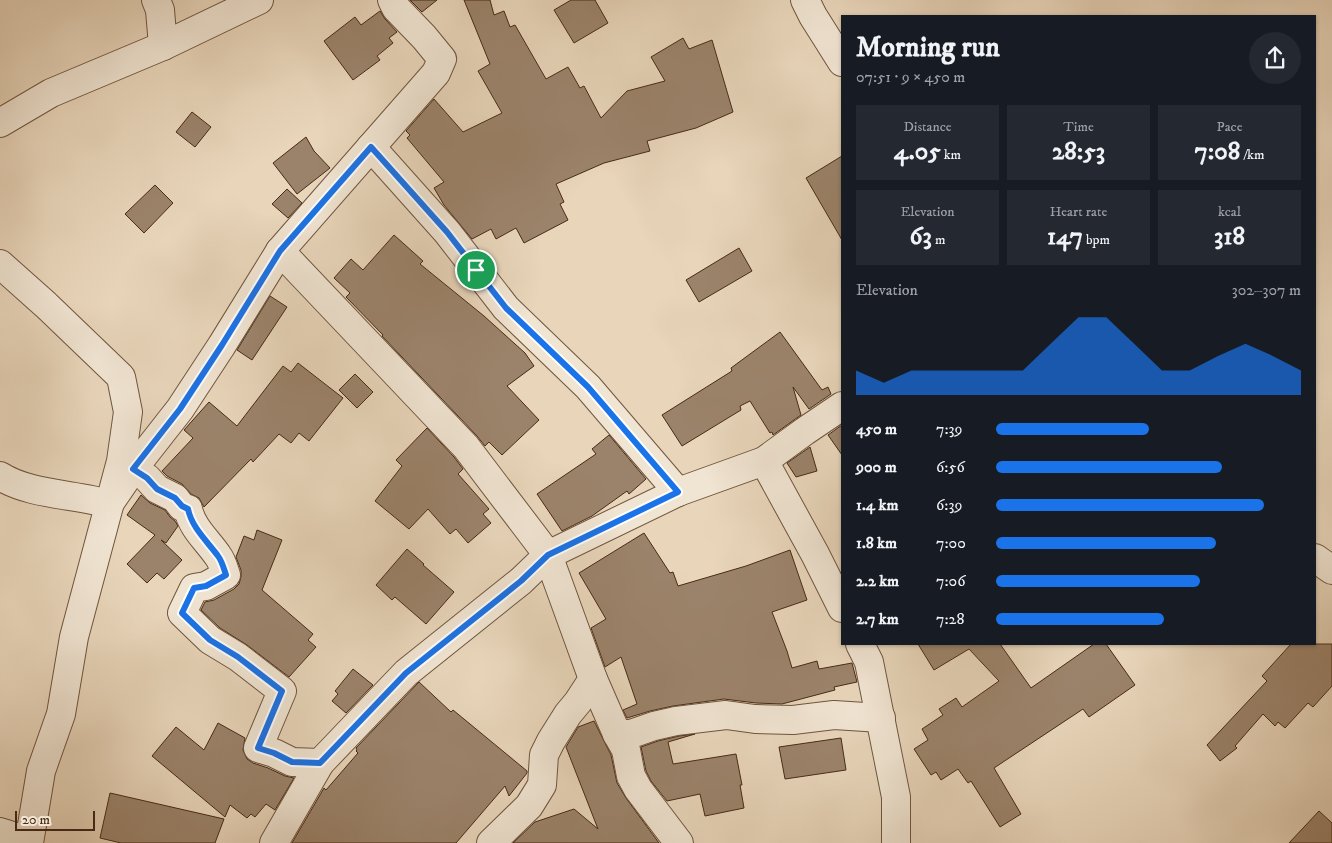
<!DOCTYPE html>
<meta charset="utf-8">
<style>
:root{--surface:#171b24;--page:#242831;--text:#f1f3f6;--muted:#9ea1a6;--accent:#1a73e8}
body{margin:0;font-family:"IM FELL DW Pica",serif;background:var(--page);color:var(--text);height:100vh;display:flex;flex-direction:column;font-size:19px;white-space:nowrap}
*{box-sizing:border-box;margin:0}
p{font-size:16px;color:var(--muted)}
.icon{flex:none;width:28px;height:28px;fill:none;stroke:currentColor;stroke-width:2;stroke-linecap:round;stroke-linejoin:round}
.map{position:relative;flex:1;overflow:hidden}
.side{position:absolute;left:841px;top:15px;width:475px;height:630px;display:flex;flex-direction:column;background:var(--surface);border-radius:0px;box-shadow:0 1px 4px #0004}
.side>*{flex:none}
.scale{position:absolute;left:15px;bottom:12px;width:80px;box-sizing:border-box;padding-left:5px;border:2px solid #482a15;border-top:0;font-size:14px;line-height:18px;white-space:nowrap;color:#482a15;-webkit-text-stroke:4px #f0e4d2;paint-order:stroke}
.pin{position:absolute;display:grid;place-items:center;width:42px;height:42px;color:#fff;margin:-21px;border:2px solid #fff;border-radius:50%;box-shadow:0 1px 5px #0007}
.round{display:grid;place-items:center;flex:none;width:52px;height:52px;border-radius:26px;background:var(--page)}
.overview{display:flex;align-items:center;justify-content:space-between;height:85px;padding:0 15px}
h1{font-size:28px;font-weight:800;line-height:38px}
.figures{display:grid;grid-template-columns:repeat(3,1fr);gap:8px;height:85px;padding:5px 15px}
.figures div{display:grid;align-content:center;border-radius:0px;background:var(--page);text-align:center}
.figures b{font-size:25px;font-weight:800}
.figures small{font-size:14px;font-weight:400}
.figures p{font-size:14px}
.chart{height:140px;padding:10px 15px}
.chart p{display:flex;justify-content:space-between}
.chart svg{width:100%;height:90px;margin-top:5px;fill:var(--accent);opacity:.7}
ul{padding:0 15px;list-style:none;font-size:16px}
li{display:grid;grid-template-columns:80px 60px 1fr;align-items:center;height:38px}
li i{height:12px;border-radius:6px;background:var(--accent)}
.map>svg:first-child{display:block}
.building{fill:#9b836b;stroke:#482a15}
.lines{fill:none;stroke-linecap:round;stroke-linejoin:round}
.minor-casing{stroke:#70553e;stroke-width:30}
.minor{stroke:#f0e4d2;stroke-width:28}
.route-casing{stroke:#fff;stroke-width:10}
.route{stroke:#1a73e8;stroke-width:6}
</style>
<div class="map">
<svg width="1332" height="843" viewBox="0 0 1332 843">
<rect width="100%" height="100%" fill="#e8d5ba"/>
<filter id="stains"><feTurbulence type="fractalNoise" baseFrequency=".004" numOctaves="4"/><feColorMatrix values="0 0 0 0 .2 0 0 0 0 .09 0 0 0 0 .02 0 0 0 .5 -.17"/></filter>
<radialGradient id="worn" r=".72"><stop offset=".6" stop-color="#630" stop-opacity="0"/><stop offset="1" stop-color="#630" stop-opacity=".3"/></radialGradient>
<g class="building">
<polygon points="410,0 437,0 422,12"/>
<polygon points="464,0 490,0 494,15 504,11 510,27 515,25 546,79 568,67 580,88 584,86 601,118 627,91 665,81 651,57 683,38 689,49 712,40 733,112 696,128 647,141 650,151 604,163 556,184 564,202 560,204 568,220 524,243 516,228 496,239 491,229 472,239 444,205 434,188 444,182 407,138 410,135 406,131 434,99 463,132 502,113 478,71 490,64"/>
<polygon points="571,0 595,0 608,23 574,43 554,10"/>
<polygon points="380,11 385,19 397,32 389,38 393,43 377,56 380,60 353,80 324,41 355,17 361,25"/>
<polygon points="192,112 211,127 195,147 176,132"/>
<polygon points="306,137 314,151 330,168 297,194 273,163"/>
<polygon points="842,156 842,240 806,178"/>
<polygon points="155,185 173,203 144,233 125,214"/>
<polygon points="287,189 302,203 288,218 272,204"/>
<polygon points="394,235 423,261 420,264 484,316 525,353 534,366 507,386 539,420 502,455 489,442 485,446 477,436 382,336 383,335 346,297 350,293 334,278 351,259 363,270"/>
<polygon points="739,248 752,271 699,302 686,280"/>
<polygon points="270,296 287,307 252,360 237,350"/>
<polygon points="780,332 822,390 828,387 831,394 809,409 793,387 801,415 773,435 772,432 770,433 750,401 740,406 741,410 682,446 662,415 732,371 731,368"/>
<polygon points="298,363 343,398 309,441 299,433 291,443 279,434 253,462 251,459 204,507 199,498 191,494 182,484 167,476 162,471 193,438 184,430 209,402 237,426 283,366 291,372"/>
<polygon points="355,374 373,392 357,408 339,390"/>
<polygon points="842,425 842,455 828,435"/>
<polygon points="427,428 454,457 463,469 458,474 489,509 483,514 491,523 468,543 456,529 450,534 428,509 409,529 375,501 402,466 396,460"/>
<polygon points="609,435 646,479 629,494 627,491 592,516 562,531 537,494 596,454 592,449"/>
<polygon points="810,447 817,471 796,477 787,463"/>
<polygon points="141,495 150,503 165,510 170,517 175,521 178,526 166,543 161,540 182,560 164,579 157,573 147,583 127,564 155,535 127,515"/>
<polygon points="257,530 282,540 262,590 313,634 308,640 316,647 289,677 247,645 220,628 201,610 205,602 214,600 234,589 239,584 241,577 241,570 236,557 244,536 254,540"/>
<polygon points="644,533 670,573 673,572 678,586 746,566 790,550 807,600 772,612 787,651 792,668 817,661 819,669 852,663 857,682 834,687 835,690 782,704 756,703 724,699 673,706 650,711 627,718 623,710 637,704 621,657 605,667 591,628 606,619 579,573"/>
<polygon points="407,549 424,564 423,565 454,592 426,624 395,597 392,600 376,585"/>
<polygon points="918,644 1000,644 1031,688 1094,644 1106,644 1135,685 1089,717 1083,709 994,768 1021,814 1000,827 971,781 968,783 958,769 941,780 936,772 931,775 914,749 928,740 922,729 943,715 939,709 956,698 962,707 999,681 969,649 934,670"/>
<polygon points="1291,644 1332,644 1332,686 1313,707 1308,703 1285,728 1278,722 1275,726 1263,714 1235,746 1237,748 1220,761 1207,745 1267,681 1262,676"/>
<polygon points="353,669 373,685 346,713 332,701 338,694 335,691"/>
<polygon points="419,682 451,712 453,710 527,771 527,773 509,796 505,786 456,843 292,843 324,788 326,790 358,753 356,751 357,750 356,748"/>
<polygon points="594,721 611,755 617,783 626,798 659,843 513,843 535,822 574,809 598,829 566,747 578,727"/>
<polygon points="218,723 245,738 243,750 247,759 253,763 268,768 285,776 294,778 275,810 266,804 255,817 251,814 247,818 230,805 225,817 152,756 176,727 204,750"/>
<polygon points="695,734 668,742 673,764 736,754 742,785 740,785 744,808 705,816 700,794 667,801 651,781 646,771 641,747 658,741 679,736"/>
<polygon points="841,738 846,770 785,779 779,747"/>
<polygon points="110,793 224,819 215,843 121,843 100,838"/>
<polygon points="1319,811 1332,823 1332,843 1289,843"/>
</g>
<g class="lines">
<g class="minor-casing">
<g id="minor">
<polyline points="156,0 160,10 163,46"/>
<polyline points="805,0 813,16 842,62"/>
<polyline points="0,123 51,93 163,46 259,0"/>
<polyline points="371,147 447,232 506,308 588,387 678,492"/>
<polyline points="280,251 466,447 548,555 593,679 617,734 626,750 631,776 638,789 679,843"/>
<polyline points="0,264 46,305 121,377 128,412 121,461 74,637 61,714 41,771 29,843"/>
<polyline points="764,461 815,554 842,608"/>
<path d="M133 469 147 478 157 489 175 498 182 507 188 509C192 528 208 541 218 556 222 561 224 569 226 575L206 586 194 588 182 613 210 640 238 657 282 691 258 748 274 753 292 762 320 763"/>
<path d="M0 476C30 495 75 494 109 504L133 469 180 409 222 345 280 251 436 73 442 59 424 37 396 8 392 0"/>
<polyline points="1315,558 1332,570"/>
<polyline points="860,644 869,662 896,797 896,843"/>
<polyline points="617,734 631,734 654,726 676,721 726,715 755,719 793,720 834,715 881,718"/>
<polyline points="0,832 29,841"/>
<polyline points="274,843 320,763 406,673 521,581 548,555 678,492 764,461 805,431 842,406"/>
<polyline points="491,843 529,806 542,785 544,755 551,741 568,714 578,702 593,679"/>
</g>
</g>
<use href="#minor" class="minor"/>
</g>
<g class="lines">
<g class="route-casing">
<path id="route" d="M371 147 447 232 506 308 588 387 678 492 548 555 521 581 406 673 320 763 292 762 274 753 258 748 282 691 238 657 210 640 182 613 194 588 206 586 226 575C224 569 222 561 218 556 207 541 192 528 188 509L182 506 175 498 157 489 147 478 133 469 180 409 222 345 280 251Z"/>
</g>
<use href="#route" class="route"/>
</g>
<rect width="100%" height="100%" filter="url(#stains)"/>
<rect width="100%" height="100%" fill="url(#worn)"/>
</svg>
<div class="scale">20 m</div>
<div class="pin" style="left:476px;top:270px;background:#1e9e55"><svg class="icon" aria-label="arrive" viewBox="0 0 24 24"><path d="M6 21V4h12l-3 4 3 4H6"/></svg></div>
<section class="side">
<div class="overview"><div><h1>Morning run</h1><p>07:51 · 9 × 450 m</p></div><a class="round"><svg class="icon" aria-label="share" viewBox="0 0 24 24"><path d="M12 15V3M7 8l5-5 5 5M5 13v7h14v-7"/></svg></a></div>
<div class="figures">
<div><p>Distance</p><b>4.05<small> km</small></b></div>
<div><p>Time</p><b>28:53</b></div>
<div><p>Pace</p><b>7:08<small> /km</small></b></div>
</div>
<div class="figures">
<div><p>Elevation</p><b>63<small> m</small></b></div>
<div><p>Heart rate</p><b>147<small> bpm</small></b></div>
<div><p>kcal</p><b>318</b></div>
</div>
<div class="chart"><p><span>Elevation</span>302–307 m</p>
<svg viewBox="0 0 160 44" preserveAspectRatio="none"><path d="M0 44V32L10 38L20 32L30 32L40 32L50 32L60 32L70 19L80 6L90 6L100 19L110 32L120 32L130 25L140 19L150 25L160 32V44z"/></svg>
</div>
<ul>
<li><b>450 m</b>7:39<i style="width:50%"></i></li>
<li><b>900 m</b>6:56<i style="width:74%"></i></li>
<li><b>1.4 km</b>6:39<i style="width:88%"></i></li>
<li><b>1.8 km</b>7:00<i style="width:72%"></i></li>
<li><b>2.2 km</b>7:06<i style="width:67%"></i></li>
<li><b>2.7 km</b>7:28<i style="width:55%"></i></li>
</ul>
</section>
</div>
